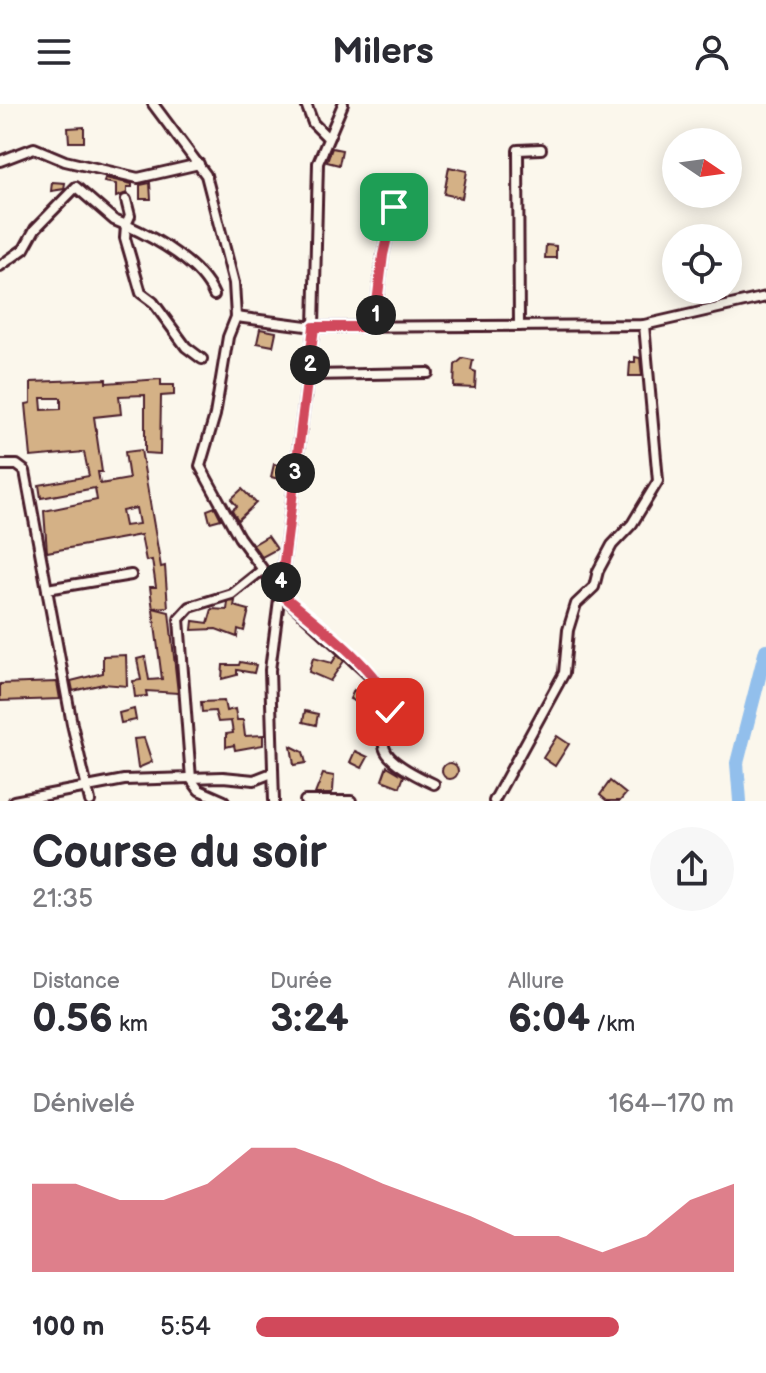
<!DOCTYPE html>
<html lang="fr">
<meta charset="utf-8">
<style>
:root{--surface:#fff;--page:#f7f7f7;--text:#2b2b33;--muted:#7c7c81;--accent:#d1495b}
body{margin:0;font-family:"Balsamiq Sans",sans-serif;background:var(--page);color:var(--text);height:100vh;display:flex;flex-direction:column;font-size:30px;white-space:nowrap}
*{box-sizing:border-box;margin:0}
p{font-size:26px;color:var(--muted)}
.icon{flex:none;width:44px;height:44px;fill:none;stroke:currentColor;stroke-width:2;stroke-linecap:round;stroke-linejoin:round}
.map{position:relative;height:697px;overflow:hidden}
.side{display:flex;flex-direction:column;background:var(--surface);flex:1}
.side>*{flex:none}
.needle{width:52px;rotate:103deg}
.fabs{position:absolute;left:662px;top:24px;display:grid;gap:16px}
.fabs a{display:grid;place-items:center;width:80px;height:80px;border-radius:50%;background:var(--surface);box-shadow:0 4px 20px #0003;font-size:40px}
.pin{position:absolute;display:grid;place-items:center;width:68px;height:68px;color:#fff;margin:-34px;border-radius:16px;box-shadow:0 4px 12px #0006}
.km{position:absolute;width:40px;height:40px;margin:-20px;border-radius:50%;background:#222;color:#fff;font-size:22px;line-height:40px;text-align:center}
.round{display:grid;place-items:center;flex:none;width:84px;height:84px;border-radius:42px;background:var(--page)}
.head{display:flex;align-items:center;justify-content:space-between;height:136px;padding:0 32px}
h1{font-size:44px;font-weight:700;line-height:60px}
.stats{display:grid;grid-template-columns:repeat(3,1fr);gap:12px;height:136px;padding:8px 32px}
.stats div{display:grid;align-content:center}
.stats b{font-size:40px;font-weight:700}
.stats small{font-size:22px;font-weight:400}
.stats p{font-size:22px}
.chart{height:224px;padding:16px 32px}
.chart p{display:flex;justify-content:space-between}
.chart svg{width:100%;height:144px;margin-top:8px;fill:var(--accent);opacity:.7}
ul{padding:0 32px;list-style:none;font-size:26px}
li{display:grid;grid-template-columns:128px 96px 1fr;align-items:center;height:60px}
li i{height:20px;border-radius:10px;background:var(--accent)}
header{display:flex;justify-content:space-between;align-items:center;height:104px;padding:0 32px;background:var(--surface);font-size:36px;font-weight:700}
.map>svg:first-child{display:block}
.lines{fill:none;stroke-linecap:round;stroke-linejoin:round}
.river{stroke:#92bfec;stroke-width:14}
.building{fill:#d4b186;stroke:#4a1f2b;stroke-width:2;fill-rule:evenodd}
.minor-casing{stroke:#4a1f2b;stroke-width:14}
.minor{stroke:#fbf7ec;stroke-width:8}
.route-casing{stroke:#fff;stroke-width:16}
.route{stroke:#d1495b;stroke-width:10}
</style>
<header><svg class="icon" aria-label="menu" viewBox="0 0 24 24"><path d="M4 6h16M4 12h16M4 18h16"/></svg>Milers<svg class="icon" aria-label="person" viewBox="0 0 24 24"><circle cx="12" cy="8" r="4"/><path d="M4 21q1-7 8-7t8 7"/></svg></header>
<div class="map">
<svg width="766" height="697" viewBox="0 0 766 697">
<rect width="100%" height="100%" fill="#fbf7ec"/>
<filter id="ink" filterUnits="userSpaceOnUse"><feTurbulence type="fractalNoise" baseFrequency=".0125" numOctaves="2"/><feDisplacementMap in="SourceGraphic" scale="16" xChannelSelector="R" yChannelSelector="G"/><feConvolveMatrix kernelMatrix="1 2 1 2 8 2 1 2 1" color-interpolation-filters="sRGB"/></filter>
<g filter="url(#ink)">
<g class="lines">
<polyline class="river" points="740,697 737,659 766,546"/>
</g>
<g class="building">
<polygon points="84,23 84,38 69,38 68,24"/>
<polygon points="332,44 342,46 339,61 327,58"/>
<polygon points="449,63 467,67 462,94 444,90"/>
<polygon points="105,74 132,80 132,83 127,83 127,89 116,93 116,80 104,78"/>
<polygon points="52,78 65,79 64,85 51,87"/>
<polygon points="150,79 151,95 140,95 140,81"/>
<polygon points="546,141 556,142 556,154 545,154"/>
<polygon points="260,225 276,228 273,242 257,239"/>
<polygon points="635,253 640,254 642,272 629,272 630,258 635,258"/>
<polygon points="463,254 473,256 471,266 476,268 475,284 454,283 455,261"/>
<path d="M106 275V279L161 275V281H174V291L161 292 160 350 145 349V291L119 292 121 310 94 313 102 368H98L100 380 129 375 125 348 141 346 161 463 165 462 166 476 168 503 153 504 169 508 178 589 146 587 147 592 135 593 133 577 141 576 137 555 145 553 149 576 162 575 150 483H156L152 456 146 457 141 431 47 448 44 407 97 396 95 384 41 394 39 381 89 372 84 348 31 353 26 300 31 299V278ZM41 294H61V305L42 306ZM136 404 139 420 125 422 122 407Z"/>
<polygon points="274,360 286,363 283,376 271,373"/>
<polygon points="242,385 256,399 238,416 232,406 237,402 231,395"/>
<polygon points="215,403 221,415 210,418 207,406"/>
<polygon points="268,432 277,445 262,453 250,437 254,440"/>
<polygon points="235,497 234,502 249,506 244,527 238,525 237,533 216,525 192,526 193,517 208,519 212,505 227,506 228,498"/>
<polygon points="126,551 127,582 103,580 73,587 71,577 103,569 103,552"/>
<polygon points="337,551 344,557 330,577 309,568 313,554 332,559"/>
<polygon points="240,558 256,561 254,569 237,566 237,571 222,575 223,561 239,561"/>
<polygon points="57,578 60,595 0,597 0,580"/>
<polygon points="354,586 378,602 367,619 358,616 365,602 350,595"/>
<polygon points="224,597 226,607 235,605 237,616 243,616 245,632 263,631 263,641 235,646 234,641 226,643 226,630 233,629 231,617 218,618 215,607 202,608 201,598"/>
<polygon points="134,605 136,616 121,619 119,609"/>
<polygon points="305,607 318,610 316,621 303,618"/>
<polygon points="557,632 569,640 555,662 543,654"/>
<polygon points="144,634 152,658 138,664 134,635"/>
<polygon points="291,642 303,648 306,659 294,661"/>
<polygon points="355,647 368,653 362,664 350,658"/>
<circle cx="450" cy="667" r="8"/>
<polygon points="387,662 404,672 400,683 382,676"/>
<polygon points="323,670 334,672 333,687 330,690 315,690"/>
<polygon points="610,677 626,690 620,697 607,697 600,691"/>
</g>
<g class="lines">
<g class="minor-casing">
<g id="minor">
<path d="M153 0 206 71 234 179 236 213 228 233 215 311 200 362 239 433 280 489 384 585C408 634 343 638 434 680"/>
<polyline points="306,0 313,19 328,34"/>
<polyline points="0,57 34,44 65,57 138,74 199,60"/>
<polyline points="0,162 24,145 35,125 76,83 114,116 126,121 130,112 126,96"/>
<polyline points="236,213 314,223 318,59 343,0"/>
<polyline points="519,222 518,46 541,45"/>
<polyline points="374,223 383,151 394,103"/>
<path d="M202 255 186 243 153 198 141 189 125 134 126 121C157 135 201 160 214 191"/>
<polyline points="309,271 428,269"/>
<polyline points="0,361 17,361 25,367 72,620 90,697"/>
<polyline points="47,485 131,471"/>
<polyline points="14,697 124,676 223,673 254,676 272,669"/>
<polyline points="224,697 199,686 191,675 179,515 190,503 232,490 262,466"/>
<polyline points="274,697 270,566 314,223 644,221 766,193"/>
<polyline points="305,697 351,697"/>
<polyline points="494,697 564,569 568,526 576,500 594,483 598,467 612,441 632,420 658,377 644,221"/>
</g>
</g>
<use href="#minor" class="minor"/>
</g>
</g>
<g class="lines" filter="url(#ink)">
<g class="route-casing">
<path id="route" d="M390 608C391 573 307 512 280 489L314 223H374L383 151 394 103"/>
</g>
<use href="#route" class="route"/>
</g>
</svg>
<div class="fabs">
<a><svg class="needle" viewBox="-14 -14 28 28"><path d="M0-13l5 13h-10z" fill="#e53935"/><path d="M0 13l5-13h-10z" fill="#7c7c81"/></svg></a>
<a><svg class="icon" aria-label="locate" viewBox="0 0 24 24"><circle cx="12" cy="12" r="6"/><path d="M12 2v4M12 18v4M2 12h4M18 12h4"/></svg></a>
</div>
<div class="pin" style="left:394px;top:103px;background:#1e9e55"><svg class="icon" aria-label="arrive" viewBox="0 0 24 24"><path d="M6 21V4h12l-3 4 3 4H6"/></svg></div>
<div class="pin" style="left:390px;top:608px;background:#d93025"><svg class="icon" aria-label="check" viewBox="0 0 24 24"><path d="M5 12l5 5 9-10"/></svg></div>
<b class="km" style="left:376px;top:211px">1</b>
<b class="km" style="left:310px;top:261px">2</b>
<b class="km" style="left:295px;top:369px">3</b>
<b class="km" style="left:281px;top:478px">4</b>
</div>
<section class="side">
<div class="head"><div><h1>Course du soir</h1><p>21:35</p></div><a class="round"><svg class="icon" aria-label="share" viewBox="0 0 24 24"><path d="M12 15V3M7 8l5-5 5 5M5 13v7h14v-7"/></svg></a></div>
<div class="stats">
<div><p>Distance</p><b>0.56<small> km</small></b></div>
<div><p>Durée</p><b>3:24</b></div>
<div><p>Allure</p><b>6:04<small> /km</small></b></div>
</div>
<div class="chart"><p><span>Dénivelé</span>164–170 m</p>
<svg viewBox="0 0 160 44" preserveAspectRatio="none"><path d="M0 44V17L10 17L20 22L30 22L40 17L50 6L60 6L70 11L80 17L90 22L100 27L110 33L120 33L130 38L140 33L150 22L160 17V44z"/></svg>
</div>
<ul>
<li><b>100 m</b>5:54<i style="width:76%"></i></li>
</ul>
</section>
